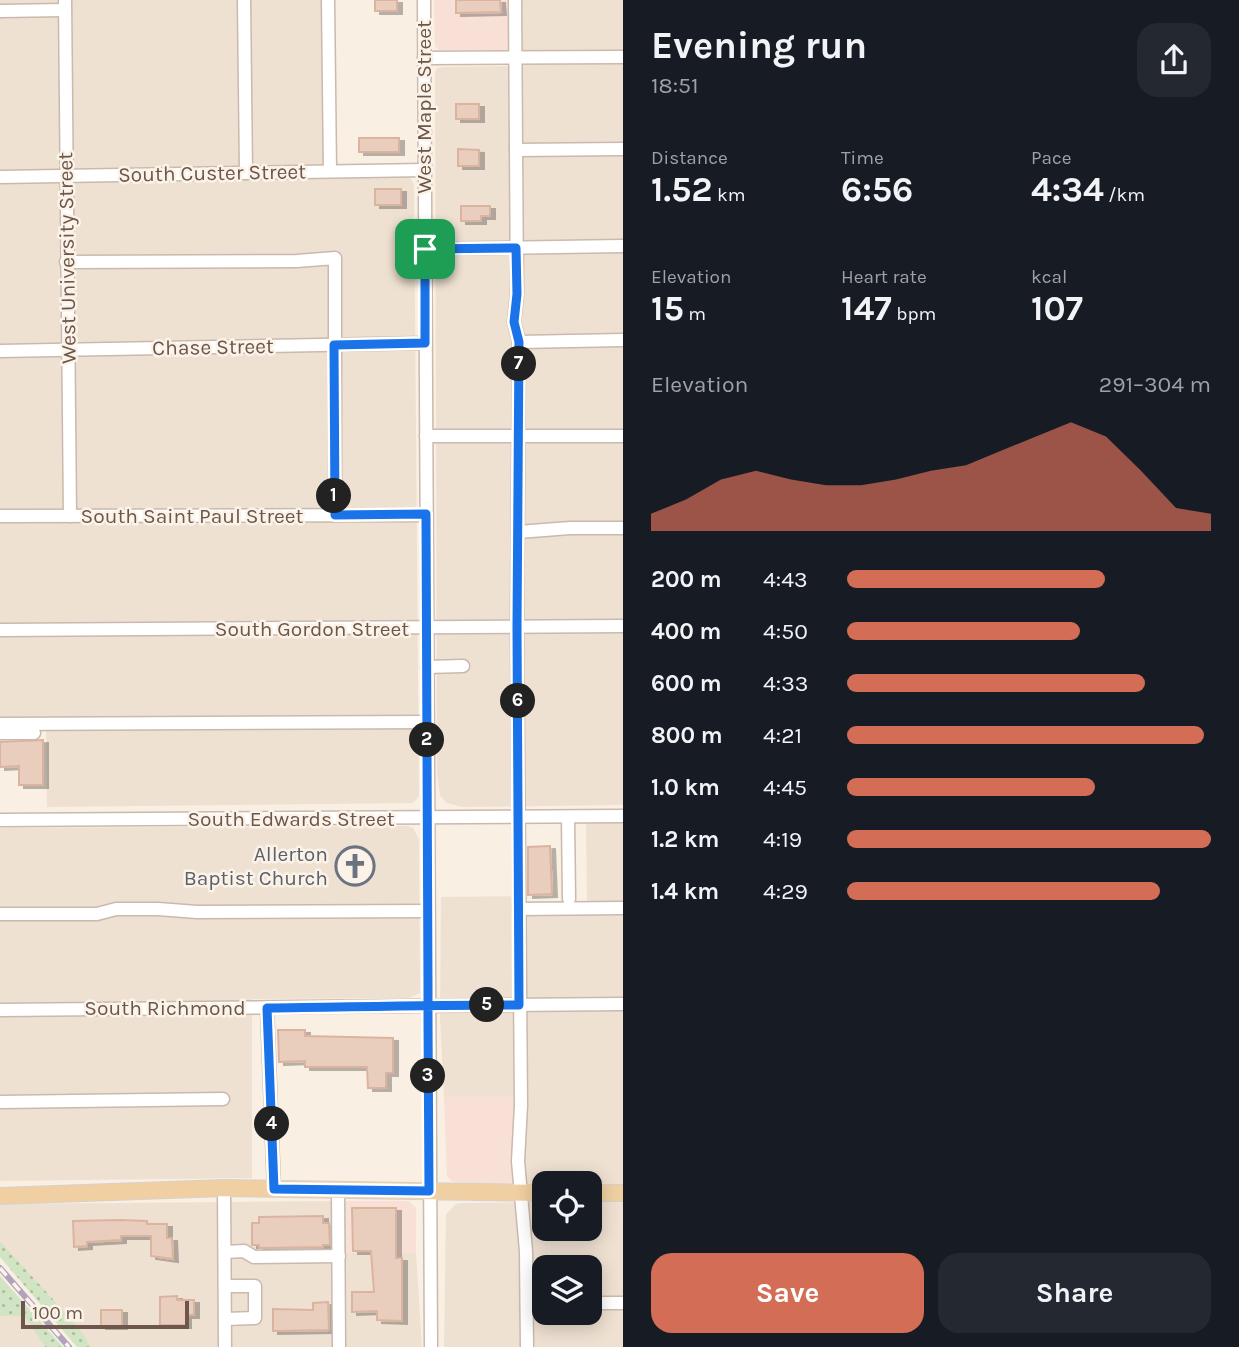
<!DOCTYPE html>
<meta charset="utf-8">
<style>
:root{--surface:#171b24;--page:#242831;--text:#f1f3f6;--muted:#9ea1a6;--accent:#d46d56}
body{margin:0;font-family:Karla,sans-serif;background:var(--page);color:var(--text);height:100vh;display:flex;flex-direction:column;font-size:26px;white-space:nowrap}
*{box-sizing:border-box;margin:0}
p{font-size:23px;color:var(--muted)}
.icon{flex:none;width:38px;height:38px;fill:none;stroke:currentColor;stroke-width:2;stroke-linecap:round;stroke-linejoin:round}
.map{position:relative;flex:1;overflow:hidden}
.sheet{display:flex;flex-direction:column;background:var(--surface);width:616px}
.sheet>*{flex:none}
.fabs{position:absolute;left:532px;top:1171px;display:grid;gap:14px}
.fabs a{display:grid;place-items:center;width:70px;height:70px;border-radius:14px;background:var(--surface);box-shadow:0 4px 18px #0003;font-size:35px}
.scale{position:absolute;left:21px;bottom:18px;width:168px;box-sizing:border-box;padding-left:7px;border:4px solid #6d564c;border-top:0;font-size:19px;line-height:24px;white-space:nowrap;color:#6d564c;-webkit-text-stroke:5px #fcf3e8;paint-order:stroke}
.pin{position:absolute;display:grid;place-items:center;width:60px;height:60px;color:#fff;margin:-30px;border-radius:14px;box-shadow:0 4px 10px #0006}
.km{position:absolute;width:35px;height:35px;margin:-18px;border-radius:50%;background:#222;color:#fff;font-size:19px;line-height:35px;text-align:center}
.round{display:grid;place-items:center;flex:none;width:74px;height:74px;border-radius:21px;background:var(--page)}
.headline{display:flex;align-items:center;justify-content:space-between;height:119px;padding:0 28px}
h1{font-size:38px;font-weight:700;line-height:52px}
.stats{display:grid;grid-template-columns:repeat(3,1fr);gap:10px;height:119px;padding:7px 28px}
.stats div{display:grid;align-content:center}
.stats b{font-size:35px;font-weight:700}
.stats small{font-size:19px;font-weight:400}
.stats p{font-size:19px}
.chart{height:196px;padding:14px 28px}
.chart p{display:flex;justify-content:space-between}
.chart svg{width:100%;height:126px;margin-top:7px;fill:var(--accent);opacity:.7}
.button{display:flex;gap:14px;margin-top:auto;padding:14px 28px}
.button a{flex:1;height:80px;border-radius:21px;background:var(--accent);color:#fff;font-size:28px;font-weight:700;line-height:80px;text-align:center}
.button a+a{background:var(--page);color:var(--text)}
ul{padding:0 28px;list-style:none;font-size:23px}
li{display:grid;grid-template-columns:112px 84px 1fr;align-items:center;height:52px}
li i{height:18px;border-radius:9px;background:var(--accent)}
main{display:flex;flex:1;min-height:0}
.map>svg:first-child{display:block}
.residential{fill:#efe1d2;fill-rule:evenodd}
.commercial{fill:#f8e0d7}
.grass{fill:url(#grass-dots)}
.building{fill:#eacebd;stroke:#dbb4a0;stroke-width:2;filter:url(#shadow)}
.lines{fill:none;stroke-linecap:round;stroke-linejoin:round}
.minor-casing{stroke:#cab9ad;stroke-width:15}
.major-casing{stroke:#d6d0cd;stroke-width:18}
.minor{stroke:#fff;stroke-width:12}
.major{stroke:#f0d0a2;stroke-width:16}
.rail-casing{stroke:#b1a3c0;stroke-width:6}
.rail{stroke:#fcf3e8;stroke-width:3.5;stroke-dasharray:10;stroke-linecap:butt}
.route-casing{stroke:#fff;stroke-width:14}
.route{stroke:#1a73e8;stroke-width:9}
.labels{text-anchor:middle;stroke-width:5;stroke-linejoin:round;paint-order:stroke}
.street-label{font-size:21px;fill:#6d564c;stroke:#fcf3e8}
.worship-label{font-size:21px;fill:#5b616d;stroke:#fcf3e8;text-anchor:end}
</style>
<main>
<div class="map">
<svg width="623" height="1347" viewBox="0 0 623 1347">
<defs>
<pattern id="grass-dots" width="8" height="8" patternUnits="userSpaceOnUse" patternTransform="scale(1.75)"><rect width="8" height="8" fill="#d1e4c3"/><path d="M2 2h.1M6 6h.1" fill="none" stroke="#aebca1" stroke-width="1.8" stroke-linecap="round"/></pattern>
<filter id="shadow"><feDropShadow dx="5" dy="3" stdDeviation="0" flood-color="#0004"/></filter>
</defs>
<rect width="100%" height="100%" fill="#f9efe2"/>
<g class="residential">
<polygon points="0,0 322,0 325,179 404,176 411,179 414,186 419,796 413,803 47,807 46,719 0,719"/>
<polygon points="518,0 623,0 623,805 462,807 447,803 440,796 437,771 435,73 437,68 444,67 518,66"/>
<polygon points="623,820 623,1185 544,1183 544,1185 531,1185 525,1181 523,1172 524,1096 444,1097 440,1018 441,897 522,896 522,904 587,903 586,821"/>
<polygon points="406,826 413,828 419,839 420,993 409,998 252,999 252,1178 0,1181 0,828"/>
<polygon points="334,1201 335,1253 416,1253 422,1347 91,1347 80,1329 0,1241 0,1204"/>
<path d="M544 1202V1228H590V1202H623V1347H444L446 1214 456 1204 462 1203ZM544 1267H590V1312H544Z"/>
<polygon points="0,1316 24,1316 45,1347 0,1347"/>
</g>
<g class="commercial">
<polygon points="434,0 518,0 518,50 438,50 435,46"/>
<polygon points="517,1096 515,1182 511,1184 464,1184 451,1181 447,1175 444,1097"/>
<polygon points="334,1201 409,1201 416,1208 416,1253 335,1253"/>
</g>
<g class="grass">
<polygon points="0,1241 80,1329 91,1347 77,1347 0,1257"/>
<polygon points="0,1276 63,1347 45,1347 24,1316 0,1316"/>
</g>
<g class="building">
<rect x="375" y="0" width="22" height="11"/>
<polygon points="456,0 500,0 501,12 456,13"/>
<rect x="456" y="104" width="23" height="15"/>
<rect x="359" y="138" width="40" height="14"/>
<polygon points="458,149 479,150 479,166 458,166"/>
<rect x="375" y="189" width="26" height="16"/>
<polygon points="461,206 490,206 490,216 481,216 481,221 461,221"/>
<polygon points="43,740 43,785 19,785 19,766 0,767 0,742"/>
<polygon points="550,846 552,894 528,895 528,847"/>
<polygon points="278,1030 305,1030 305,1036 393,1038 393,1073 386,1073 386,1088 368,1088 367,1067 305,1067 305,1061 279,1062"/>
<polygon points="352,1208 396,1208 396,1258 402,1258 402,1321 377,1320 377,1311 352,1312 352,1292 374,1292 371,1251 353,1251"/>
<polygon points="323,1216 323,1223 329,1223 330,1245 323,1245 323,1247 259,1248 259,1245 252,1245 252,1223 259,1223 259,1217"/>
<polygon points="120,1220 147,1221 147,1224 167,1224 167,1238 172,1238 173,1259 151,1256 151,1236 121,1236 121,1240 87,1242 87,1246 74,1247 73,1221"/>
<polygon points="177,1296 177,1300 194,1300 194,1315 186,1315 186,1325 160,1325 160,1297"/>
<polygon points="328,1302 329,1330 273,1331 273,1309 313,1310 313,1303"/>
<rect x="101" y="1310" width="21" height="16"/>
</g>
<g class="lines">
<g class="minor-casing">
<g id="minor">
<polyline points="65,0 70,516"/>
<polyline points="244,0 246,173"/>
<polyline points="328,0 330,171"/>
<polyline points="424,0 431,1347"/>
<polyline points="515,0 517,294 514,322 519,342 517,627 521,1105 518,1161 526,1251 527,1347"/>
<polyline points="0,11 65,10"/>
<polyline points="424,58 623,57"/>
<polyline points="516,150 623,149"/>
<polyline points="0,177 425,170"/>
<polyline points="425,249 623,246"/>
<polyline points="66,262 297,261 335,258 335,515"/>
<polyline points="519,342 623,340"/>
<polyline points="0,351 425,343"/>
<polyline points="426,436 623,436"/>
<polyline points="0,516 426,515"/>
<polyline points="518,532 570,528 623,528"/>
<polyline points="0,630 623,626"/>
<polyline points="427,667 463,666"/>
<polyline points="0,724 427,722"/>
<polyline points="0,733 34,733"/>
<polyline points="568,817 569,899"/>
<polyline points="0,820 623,816"/>
<polyline points="519,909 623,908"/>
<polyline points="0,914 97,914 116,909 158,909 197,912 428,911"/>
<polyline points="267,1008 274,1189"/>
<polyline points="0,1010 623,1004"/>
<polyline points="0,1102 223,1099"/>
<polyline points="224,1188 225,1347"/>
<polyline points="338,1190 339,1347"/>
<polyline points="225,1252 244,1251 254,1257 339,1256"/>
<polyline points="225,1286 255,1286 255,1318 225,1319"/>
<polyline points="590,1303 623,1303"/>
<polyline points="527,1306 544,1305"/>
</g>
</g>
<g class="major-casing">
<g id="major">
<polyline points="590,1193 623,1193"/>
<polyline points="0,1196 224,1188 544,1193"/>
</g>
</g>
<use href="#minor" class="minor"/>
<use href="#major" class="major"/>
<g class="rail-casing">
<polyline id="rail" points="0,1268 69,1347"/>
</g>
<use href="#rail" class="rail"/>
</g>
<g class="lines">
<g class="route-casing">
<path id="route" d="M425 249V343L334 345 335 515 426 514 428 988V1021L429 1191 274 1189 267 1008C351 1007 435 1005 519 1005L517 627 519 342 514 322 517 294 516 248 425 249"/>
</g>
<use href="#route" class="route"/>
</g>
<defs>
<g id="church-ring" transform="scale(2.0125)"><circle r="9.5" fill="#fcf3e8" stroke="#6b7280" stroke-width="1.5"/><path d="M-1.2-6h2.4v3.5h3.3v2.4h-3.3V6h-2.4V-.1h-3.3v-2.4h3.3Z" fill="#6b7280"/></g>
</defs>
<g fill-rule="evenodd">
<use href="#church-ring" x="355" y="866"/>
</g>
<g class="labels">
<g class="street-label">
<text transform="translate(424 107) rotate(-90)" y="7">West Maple Street</text>
<text transform="translate(212 173) rotate(-1)" y="7">South Custer Street</text>
<text transform="translate(67 258) rotate(-91)" y="7">West University Street</text>
<text transform="translate(213 347) rotate(-1)" y="7">Chase Street</text>
<text x="192" y="523">South Saint Paul Street</text>
<text x="312" y="636">South Gordon Street</text>
<text x="291" y="826">South Edwards Street</text>
<text x="165" y="1015">South Richmond</text>
</g>
<g class="worship-label">
<text x="328" y="861">Allerton<tspan x="328" dy="24">Baptist Church</tspan></text>
</g>
</g>
</svg>
<div class="fabs">
<a><svg class="icon" aria-label="locate" viewBox="0 0 24 24"><circle cx="12" cy="12" r="6"/><path d="M12 2v4M12 18v4M2 12h4M18 12h4"/></svg></a>
<a><svg class="icon" aria-label="layers" viewBox="0 0 24 24"><path d="M12 4l9 5-9 5-9-5zM3 14l9 5 9-5"/></svg></a>
</div>
<div class="scale">100 m</div>
<div class="pin" style="left:425px;top:249px;background:#1e9e55"><svg class="icon" aria-label="arrive" viewBox="0 0 24 24"><path d="M6 21V4h12l-3 4 3 4H6"/></svg></div>
<b class="km" style="left:334px;top:496px">1</b>
<b class="km" style="left:427px;top:740px">2</b>
<b class="km" style="left:428px;top:1076px">3</b>
<b class="km" style="left:272px;top:1124px">4</b>
<b class="km" style="left:487px;top:1005px">5</b>
<b class="km" style="left:518px;top:701px">6</b>
<b class="km" style="left:519px;top:364px">7</b>
</div>
<section class="sheet">
<div class="headline"><div><h1>Evening run</h1><p>18:51</p></div><a class="round"><svg class="icon" aria-label="share" viewBox="0 0 24 24"><path d="M12 15V3M7 8l5-5 5 5M5 13v7h14v-7"/></svg></a></div>
<div class="stats">
<div><p>Distance</p><b>1.52<small> km</small></b></div>
<div><p>Time</p><b>6:56</b></div>
<div><p>Pace</p><b>4:34<small> /km</small></b></div>
</div>
<div class="stats">
<div><p>Elevation</p><b>15<small> m</small></b></div>
<div><p>Heart rate</p><b>147<small> bpm</small></b></div>
<div><p>kcal</p><b>107</b></div>
</div>
<div class="chart"><p><span>Elevation</span>291–304 m</p>
<svg viewBox="0 0 160 44" preserveAspectRatio="none"><path d="M0 44V38L10 33L20 26L30 23L40 26L50 28L60 28L70 26L80 23L90 21L100 16L110 11L120 6L130 11L140 23L150 36L160 38V44z"/></svg>
</div>
<ul>
<li><b>200 m</b>4:43<i style="width:71%"></i></li>
<li><b>400 m</b>4:50<i style="width:64%"></i></li>
<li><b>600 m</b>4:33<i style="width:82%"></i></li>
<li><b>800 m</b>4:21<i style="width:98%"></i></li>
<li><b>1.0 km</b>4:45<i style="width:68%"></i></li>
<li><b>1.2 km</b>4:19<i style="width:100%"></i></li>
<li><b>1.4 km</b>4:29<i style="width:86%"></i></li>
</ul>
<div class="button"><a>Save</a><a>Share</a></div>
</section>
</main>
